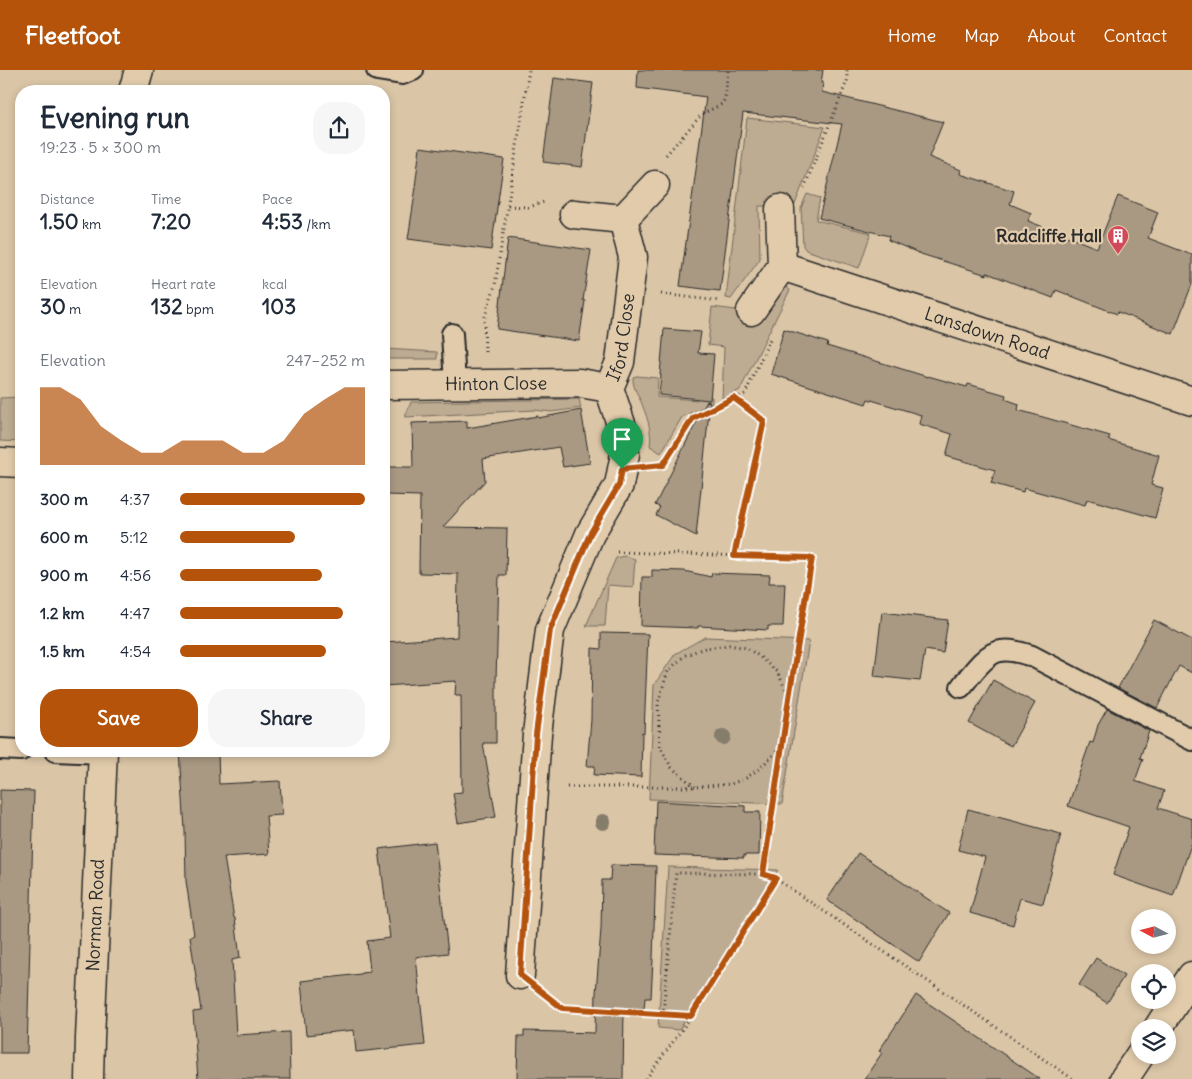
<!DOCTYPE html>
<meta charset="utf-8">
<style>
:root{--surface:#fff;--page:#f6f6f7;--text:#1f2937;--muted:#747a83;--accent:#b45309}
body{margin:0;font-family:Delius,sans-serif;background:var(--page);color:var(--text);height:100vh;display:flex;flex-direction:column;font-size:19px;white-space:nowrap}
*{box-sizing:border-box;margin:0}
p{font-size:16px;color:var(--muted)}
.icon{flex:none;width:28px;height:28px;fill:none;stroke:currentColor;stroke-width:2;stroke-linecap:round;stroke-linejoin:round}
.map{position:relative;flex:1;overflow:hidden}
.side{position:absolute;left:15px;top:15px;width:375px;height:672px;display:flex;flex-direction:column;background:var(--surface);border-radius:20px;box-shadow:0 2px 8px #0003}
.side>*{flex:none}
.needle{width:32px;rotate:277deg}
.fabs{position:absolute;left:1131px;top:839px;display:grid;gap:10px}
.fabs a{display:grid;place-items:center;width:45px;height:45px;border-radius:50%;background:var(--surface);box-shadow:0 2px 8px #0003;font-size:25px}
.pin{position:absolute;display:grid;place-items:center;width:42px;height:42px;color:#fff;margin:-51px -21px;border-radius:50% 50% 50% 0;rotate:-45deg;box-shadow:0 0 5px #0007}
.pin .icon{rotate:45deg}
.round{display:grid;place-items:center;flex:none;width:52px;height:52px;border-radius:20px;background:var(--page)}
.summary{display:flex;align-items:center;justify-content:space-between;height:85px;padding:0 25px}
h1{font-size:28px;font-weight:800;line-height:38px}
.figures{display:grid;grid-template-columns:repeat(3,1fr);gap:8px;height:85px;padding:5px 25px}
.figures div{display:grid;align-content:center}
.figures b{font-size:21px;font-weight:800}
.figures small{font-size:14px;font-weight:400}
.figures p{font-size:14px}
.chart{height:140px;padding:10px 25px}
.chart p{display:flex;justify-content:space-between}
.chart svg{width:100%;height:90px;margin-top:5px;fill:var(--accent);opacity:.7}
.action{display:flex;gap:10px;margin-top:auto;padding:10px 25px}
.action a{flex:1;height:58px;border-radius:20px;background:var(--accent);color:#fff;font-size:20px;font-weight:800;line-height:58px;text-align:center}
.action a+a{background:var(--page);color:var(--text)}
ul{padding:0 25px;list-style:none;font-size:16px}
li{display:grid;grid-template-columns:80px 60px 1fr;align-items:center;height:38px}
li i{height:12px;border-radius:6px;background:var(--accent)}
header{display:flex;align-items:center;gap:30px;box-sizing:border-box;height:70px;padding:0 25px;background:var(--accent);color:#fff}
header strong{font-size:24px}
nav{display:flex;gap:28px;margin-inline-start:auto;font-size:18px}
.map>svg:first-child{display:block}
.green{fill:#bdab92;stroke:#746b5e}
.building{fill:#a99983;stroke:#2b2b2b}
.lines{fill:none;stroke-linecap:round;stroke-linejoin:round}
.service-casing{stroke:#2b2b2b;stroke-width:24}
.minor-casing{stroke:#2b2b2b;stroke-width:31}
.trunk-casing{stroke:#2b2b2b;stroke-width:31}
.path{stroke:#2b2b2b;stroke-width:3;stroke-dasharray:1 4;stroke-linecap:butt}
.service{stroke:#e1cbab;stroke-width:20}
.minor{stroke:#e1cbab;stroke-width:28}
.trunk{stroke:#e1cbab;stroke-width:28}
.tree{fill:#867b6b}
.route-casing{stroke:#fff;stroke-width:10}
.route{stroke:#b45309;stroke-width:6}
.labels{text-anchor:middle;stroke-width:4.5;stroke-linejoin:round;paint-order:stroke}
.poi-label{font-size:18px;font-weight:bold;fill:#2b2b2b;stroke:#e1cbab;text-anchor:end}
.street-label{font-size:18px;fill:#2b2b2b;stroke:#e1cbab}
</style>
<header>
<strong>Fleetfoot</strong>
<nav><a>Home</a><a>Map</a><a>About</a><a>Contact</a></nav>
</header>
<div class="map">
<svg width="1192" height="1009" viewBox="0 0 1192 1009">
<rect width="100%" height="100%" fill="#dac5a6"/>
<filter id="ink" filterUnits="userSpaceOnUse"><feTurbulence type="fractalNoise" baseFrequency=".02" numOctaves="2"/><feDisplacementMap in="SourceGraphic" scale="10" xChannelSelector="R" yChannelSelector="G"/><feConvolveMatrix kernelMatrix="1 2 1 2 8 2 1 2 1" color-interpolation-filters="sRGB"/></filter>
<g filter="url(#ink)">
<g class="green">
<polygon points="747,48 825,57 794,137 759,136 760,189 731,229 726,228"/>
<polygon points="807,124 820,128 816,150 871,163 859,198 806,180 803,176 801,138"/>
<polygon points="786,217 790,220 740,320 722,329 724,277 708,275 712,237 736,240 740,235 763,249"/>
<polygon points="384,279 437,282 437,289 384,289"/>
<path d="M637 306 658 308 657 327 697 330 698 326 712 327V333L682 347 661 383 650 376C652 363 648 349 643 337 640 327 632 318 633 307Z"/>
<polygon points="21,327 21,372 0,371 0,328"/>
<polygon points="579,329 581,338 551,342 535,340 405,347 411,332"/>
<polygon points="624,486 635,489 633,517 608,515 605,556 586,556 616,488"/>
<polygon points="705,567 809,571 782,734 649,729 654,615 675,584"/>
<polygon points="668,797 778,800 679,960 658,958"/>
</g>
<g class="building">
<polygon points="638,0 823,0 821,13 823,13 822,22 943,52 929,87 961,100 960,104 1014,121 1010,134 1031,143 1028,151 1097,178 1118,126 1158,142 1148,168 1192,185 1192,214 1173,264 1118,242 1117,244 1056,220 1053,228 987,203 987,205 921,184 888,170 889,166 819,148 842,54 743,43 720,221 680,216 706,27 637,18"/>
<polygon points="554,8 593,13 582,97 543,92"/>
<polygon points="420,77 504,89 491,180 408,169 416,117 415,117"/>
<polygon points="508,168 591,180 583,230 585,231 579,271 497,259"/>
<polygon points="664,259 701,262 698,283 714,284 710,330 659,325 661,305 660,305"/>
<polygon points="784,259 828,273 827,276 928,307 928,306 967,317 968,314 1006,325 1005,329 1019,334 1018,340 1110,366 1108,370 1159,385 1151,415 1163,418 1155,448 1087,429 1085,435 1024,418 1023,422 991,413 995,400 946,386 952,364 919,354 921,345 868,329 866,334 771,304"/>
<polygon points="707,331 710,332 696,466 656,445 660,437 655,435"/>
<polygon points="581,340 590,393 563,397 559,377 483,389 485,411 443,457 507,458 506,505 499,505 496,610 496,673 483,673 496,747 458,753 453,723 462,722 461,625 455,625 456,611 384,616 384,572 457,567 458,504 419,503 420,426 386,425 387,397 413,397 412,353 467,351 467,358 538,346 538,348"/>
<polygon points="652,500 684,501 711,507 712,503 770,505 769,513 785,513 783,556 768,556 768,560 698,556 698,558 641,556 642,507 652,507"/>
<polygon points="882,542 948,550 943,583 925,580 920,611 874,606"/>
<polygon points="1154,550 1192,570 1192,603 1179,596 1157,638 1118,618"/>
<polygon points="601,563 648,564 644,663 642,662 641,707 594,705 595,696 587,696 591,650 592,578 601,579"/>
<polygon points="993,610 1035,633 1011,676 969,653"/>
<polygon points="1107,639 1149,661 1140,688 1143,689 1135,711 1164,721 1158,738 1192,749 1192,772 1173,826 1113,805 1129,757 1068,736 1090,672 1093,673 1098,655"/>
<polygon points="180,681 218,681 219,714 280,711 282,745 266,746 269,784 224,787 234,848 235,848 240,888 232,890 236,965 289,962 290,1009 198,1009 193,942 201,941 190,866 194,865 186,811 185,761"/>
<polygon points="0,720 34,721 27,983 0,983"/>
<polygon points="656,731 745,736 745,742 760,742 759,785 744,785 744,788 654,785"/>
<polygon points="968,739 1061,764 1043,834 1020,828 1013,855 970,843 985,787 958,780"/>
<polygon points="435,772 448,883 416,887 425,975 356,982 354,960 306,965 301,911 361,904 361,903 370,902 367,871 390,868 379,779"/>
<polygon points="858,783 949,843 919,892 827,830"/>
<polygon points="611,795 656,796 653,889 651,928 645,928 644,939 624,938 623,1009 517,1009 518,966 524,966 524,961 595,963 596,923 601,859 602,810 610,810"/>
<polygon points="1096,888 1124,906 1107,933 1079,915"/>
<polygon points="916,925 1040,1009 864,1009 882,983 879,981"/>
</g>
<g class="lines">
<g class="service-casing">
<g id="service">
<polyline points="377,0 402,4 413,0"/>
<polyline points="452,264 455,314"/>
<path d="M961 617C970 606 986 582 1001 581 1011 579 1022 583 1032 586L1192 670"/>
<polyline points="0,679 21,680"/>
<polyline points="55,681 103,683"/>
</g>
</g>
<g class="minor-casing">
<g id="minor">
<polyline points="133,21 139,0"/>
<polyline points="574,144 623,149 655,115"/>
<path id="s1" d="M782 196 1192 331"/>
<polyline points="751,241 782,196 780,139"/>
<path id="s2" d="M384 315 580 313 609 318"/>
<polyline points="0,392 21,393"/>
<path id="s3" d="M520 905 537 664 550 560 590 464 619 415 625 384 622 357 609 318 620 292 633 187 623 149"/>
<path id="s4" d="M89 1009 90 968 103 681"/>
</g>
</g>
<g class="trunk-casing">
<g id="trunk">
<polyline points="1158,958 1192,906"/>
<polyline points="1124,1009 1140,985"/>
</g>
</g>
<g class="path">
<polyline points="666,85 702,44 722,34 725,28 728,0"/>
<polyline points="804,118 847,11 847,0"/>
<polyline points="508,136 529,137 544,132"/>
<polyline points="661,224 720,231"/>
<polyline points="485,282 484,250 495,215 529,0"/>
<polyline points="655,395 663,395 693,348 745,324 771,267"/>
<polyline points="617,482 812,488 789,628 763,804 776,809 1073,1009"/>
<polyline points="734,486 764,351 735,329"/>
<polyline points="567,717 695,717 731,714 746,708 760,698 782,676"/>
<polyline points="695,717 671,697 660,676 658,632 668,601 685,585 705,578 729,575 747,578 760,587 778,603 789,627"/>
<polyline points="544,924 562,938 691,946 776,809"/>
<polyline points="663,944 676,803 763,804"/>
<polyline points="646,1009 691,947"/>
</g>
<use href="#service" class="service"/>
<use href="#minor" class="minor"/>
<use href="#trunk" class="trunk"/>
</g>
<g class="tree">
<circle cx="723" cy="667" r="8"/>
<circle cx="603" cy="752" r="8"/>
</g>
</g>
<g class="lines" filter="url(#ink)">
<g class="route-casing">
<polygon id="route" points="734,328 764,351 734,486 812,488 789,628 763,804 776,808 691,946 562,938 520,905 536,664 550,560 590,464 619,415 622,399 663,395 693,348"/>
</g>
<use href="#route" class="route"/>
</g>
<defs>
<g id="building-pin" transform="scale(1.125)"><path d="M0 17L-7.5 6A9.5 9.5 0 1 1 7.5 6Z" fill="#d1495b" stroke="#e1cbab"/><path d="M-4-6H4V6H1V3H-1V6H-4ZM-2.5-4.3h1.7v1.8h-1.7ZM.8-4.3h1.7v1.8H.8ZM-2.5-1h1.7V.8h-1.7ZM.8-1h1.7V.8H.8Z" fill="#fff"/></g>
</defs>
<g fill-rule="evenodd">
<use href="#building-pin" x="1118" y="166"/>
</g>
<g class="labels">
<g class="poi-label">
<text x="1102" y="172">Radcliffe Hall</text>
</g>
<g class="street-label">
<text dy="6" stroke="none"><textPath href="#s1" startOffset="216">Lansdown Road</textPath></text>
<text dy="6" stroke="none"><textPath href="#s3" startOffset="660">Iford Close</textPath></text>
<text dy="6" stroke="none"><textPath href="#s2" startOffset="112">Hinton Close</textPath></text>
<text dy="6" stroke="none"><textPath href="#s4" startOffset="164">Norman Road</textPath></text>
</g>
</g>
</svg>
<div class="fabs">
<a><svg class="needle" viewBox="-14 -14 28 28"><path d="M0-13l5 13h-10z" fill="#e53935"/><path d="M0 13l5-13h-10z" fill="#747a83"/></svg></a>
<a><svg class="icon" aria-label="locate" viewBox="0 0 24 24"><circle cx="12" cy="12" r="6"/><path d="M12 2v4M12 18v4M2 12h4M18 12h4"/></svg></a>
<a><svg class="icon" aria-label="layers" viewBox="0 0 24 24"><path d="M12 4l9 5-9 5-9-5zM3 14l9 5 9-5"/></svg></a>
</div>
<div class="pin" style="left:622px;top:399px;background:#1e9e55"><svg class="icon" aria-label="arrive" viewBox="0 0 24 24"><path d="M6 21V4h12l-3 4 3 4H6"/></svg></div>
<section class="side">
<div class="summary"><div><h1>Evening run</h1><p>19:23 · 5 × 300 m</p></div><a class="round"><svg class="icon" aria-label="share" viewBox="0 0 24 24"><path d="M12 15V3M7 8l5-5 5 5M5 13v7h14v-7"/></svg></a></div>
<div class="figures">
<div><p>Distance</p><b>1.50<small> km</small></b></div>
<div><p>Time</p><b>7:20</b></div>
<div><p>Pace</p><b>4:53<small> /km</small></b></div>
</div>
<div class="figures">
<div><p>Elevation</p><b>30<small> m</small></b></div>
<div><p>Heart rate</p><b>132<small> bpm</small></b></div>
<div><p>kcal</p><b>103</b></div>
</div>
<div class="chart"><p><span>Elevation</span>247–252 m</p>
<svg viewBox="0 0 160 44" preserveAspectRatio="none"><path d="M0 44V6L10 6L20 12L30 25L40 32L50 38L60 38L70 32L80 32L90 32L100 38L110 38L120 32L130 19L140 12L150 6L160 6V44z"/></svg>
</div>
<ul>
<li><b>300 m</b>4:37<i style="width:100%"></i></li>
<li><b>600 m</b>5:12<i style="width:62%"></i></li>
<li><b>900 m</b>4:56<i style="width:77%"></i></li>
<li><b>1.2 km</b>4:47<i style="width:88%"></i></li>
<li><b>1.5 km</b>4:54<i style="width:79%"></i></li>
</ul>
<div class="action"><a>Save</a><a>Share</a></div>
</section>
</div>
